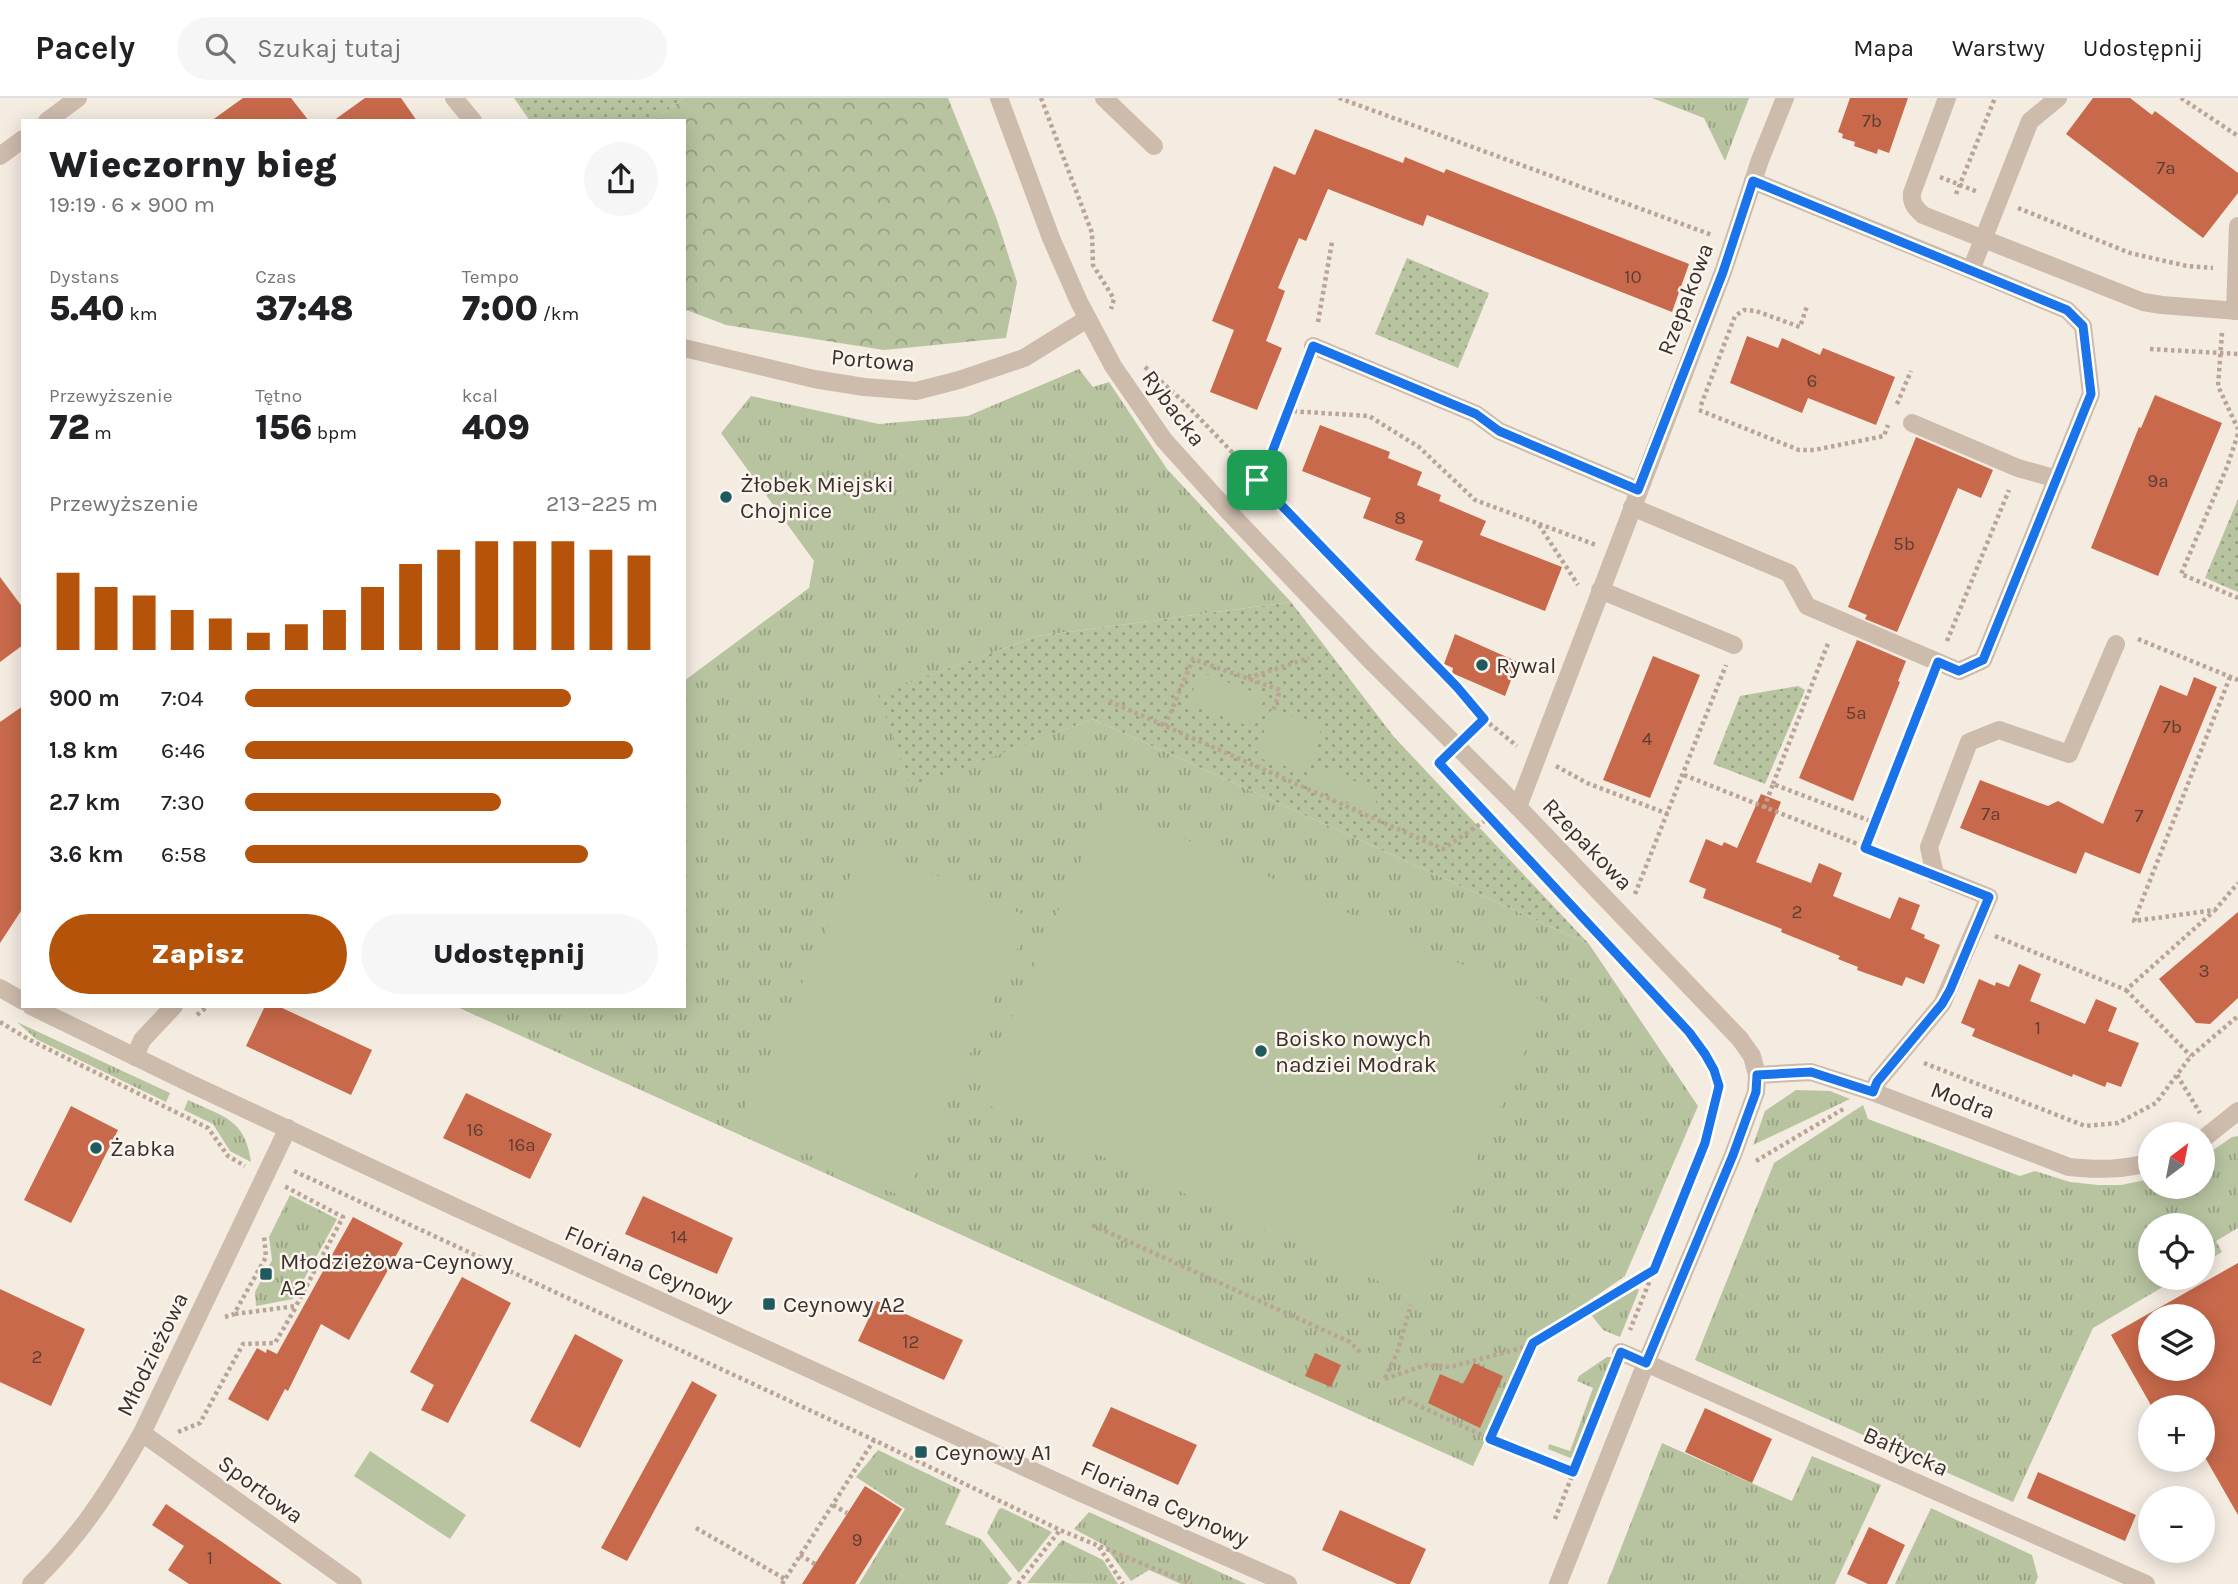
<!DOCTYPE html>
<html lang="pl">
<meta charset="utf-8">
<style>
:root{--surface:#fff;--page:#f6f6f6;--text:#202124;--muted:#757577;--line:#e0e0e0;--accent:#b45309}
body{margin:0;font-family:Karla,sans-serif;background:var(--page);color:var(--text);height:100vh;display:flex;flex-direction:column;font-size:26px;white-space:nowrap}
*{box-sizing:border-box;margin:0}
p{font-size:23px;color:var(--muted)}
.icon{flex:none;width:38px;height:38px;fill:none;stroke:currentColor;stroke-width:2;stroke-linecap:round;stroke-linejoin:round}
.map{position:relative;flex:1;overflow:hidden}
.panel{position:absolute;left:21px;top:21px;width:665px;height:889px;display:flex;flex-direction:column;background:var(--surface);border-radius:0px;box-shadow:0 4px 18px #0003}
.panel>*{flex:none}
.needle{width:46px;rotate:32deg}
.controls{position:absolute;left:2138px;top:1024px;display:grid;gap:14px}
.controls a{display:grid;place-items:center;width:77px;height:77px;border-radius:50%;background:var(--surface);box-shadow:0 4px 18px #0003;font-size:35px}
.pin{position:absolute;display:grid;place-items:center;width:60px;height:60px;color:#fff;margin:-30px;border-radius:14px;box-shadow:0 4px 10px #0006}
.round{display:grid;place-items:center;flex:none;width:74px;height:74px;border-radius:37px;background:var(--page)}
.headline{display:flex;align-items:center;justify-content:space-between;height:119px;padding:0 28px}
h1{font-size:38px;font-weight:800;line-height:52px}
.metrics{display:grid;grid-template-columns:repeat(3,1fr);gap:10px;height:119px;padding:7px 28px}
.metrics div{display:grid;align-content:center}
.metrics b{font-size:35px;font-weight:800}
.metrics small{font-size:19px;font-weight:400}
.metrics p{font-size:19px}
.chart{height:196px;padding:14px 28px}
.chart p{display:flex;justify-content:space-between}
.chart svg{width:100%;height:126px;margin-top:7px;stroke:var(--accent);stroke-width:6}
.cta{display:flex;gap:14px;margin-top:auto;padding:14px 28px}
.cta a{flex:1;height:80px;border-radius:42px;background:var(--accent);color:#fff;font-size:28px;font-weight:800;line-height:80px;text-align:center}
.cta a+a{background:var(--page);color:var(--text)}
ul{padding:0 28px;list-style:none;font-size:23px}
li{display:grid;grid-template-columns:112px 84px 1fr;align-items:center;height:52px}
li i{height:18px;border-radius:9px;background:var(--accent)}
header{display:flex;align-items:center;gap:42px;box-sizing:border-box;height:98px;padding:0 35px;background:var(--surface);border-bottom:2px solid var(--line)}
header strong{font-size:33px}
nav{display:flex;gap:38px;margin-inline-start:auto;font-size:24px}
.search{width:490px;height:63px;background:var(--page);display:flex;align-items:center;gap:18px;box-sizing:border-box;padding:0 24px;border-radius:38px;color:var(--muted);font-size:26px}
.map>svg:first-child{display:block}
.grass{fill:url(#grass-tufts)}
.forest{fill:url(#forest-crowns)}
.park{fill:url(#park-dots)}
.pitch{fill:#b8c4a0}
.building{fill:#c8694b;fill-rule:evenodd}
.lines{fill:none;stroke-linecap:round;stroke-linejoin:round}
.path{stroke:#b9a596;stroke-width:4.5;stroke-dasharray:3.5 3.5;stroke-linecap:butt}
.service{stroke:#cdbbac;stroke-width:18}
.minor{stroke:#cdbbac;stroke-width:18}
.tertiary{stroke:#cdbbac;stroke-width:18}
.route-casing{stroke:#fff;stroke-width:14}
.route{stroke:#1a73e8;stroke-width:9}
.poi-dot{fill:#1f5a5e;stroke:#fbf5ee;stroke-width:2.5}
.labels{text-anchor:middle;stroke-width:5;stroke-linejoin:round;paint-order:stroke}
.number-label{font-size:19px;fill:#5e3e33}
.street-label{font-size:23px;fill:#3b302b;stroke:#fbf5ee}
.poi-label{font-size:23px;fill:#3b302b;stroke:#fbf5ee;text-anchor:start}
</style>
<header>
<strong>Pacely</strong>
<div class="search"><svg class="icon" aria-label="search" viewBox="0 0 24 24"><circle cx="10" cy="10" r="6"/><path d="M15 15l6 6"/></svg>Szukaj tutaj</div>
<nav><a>Mapa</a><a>Warstwy</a><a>Udostępnij</a></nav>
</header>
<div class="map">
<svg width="2238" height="1486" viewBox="0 0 2238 1486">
<defs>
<pattern id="grass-tufts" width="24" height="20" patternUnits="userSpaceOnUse" patternTransform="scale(1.75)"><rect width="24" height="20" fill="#b8c4a0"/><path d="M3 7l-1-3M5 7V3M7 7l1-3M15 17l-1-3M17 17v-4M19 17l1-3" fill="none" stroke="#97a083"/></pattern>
<pattern id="forest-crowns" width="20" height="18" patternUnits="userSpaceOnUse" patternTransform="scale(1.75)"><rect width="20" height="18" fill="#b8c4a0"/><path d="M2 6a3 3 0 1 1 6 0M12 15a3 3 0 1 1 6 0" fill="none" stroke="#97a083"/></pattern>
<pattern id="park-dots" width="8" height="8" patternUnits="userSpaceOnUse" patternTransform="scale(1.75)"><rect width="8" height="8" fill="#b8c4a0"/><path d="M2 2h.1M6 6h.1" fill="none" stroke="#97a083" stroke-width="1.8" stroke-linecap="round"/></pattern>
</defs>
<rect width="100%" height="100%" fill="#f4ebe1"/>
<g class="grass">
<polygon points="1652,0 1749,0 1725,63 1704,20"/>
<polygon points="1079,271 1093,289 1109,284 1167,371 1291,504 1038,538 879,596 910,689 1093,621 1589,846 1698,1008 1625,1178 1531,1243 1473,1368 455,908 684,908 684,583 809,490 814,463 721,335 751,298 879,326 968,318"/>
<polygon points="17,924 170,995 166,1004 36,941"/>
<polygon points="1796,992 1830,993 1850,1001 1753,1047 1765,1013"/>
<path d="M188 1002C223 1019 245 1020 251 1064L230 1053 213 1026 184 1012Z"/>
<polygon points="1863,1007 1868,1021 2020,1078 2035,1073 2070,1084 2098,1087 2121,1087 2151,1081 2151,1088 2203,1088 2203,1059 2232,1039 2238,1038 2238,1130 2216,1143 2222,1154 2203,1165 2203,1127 2151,1127 2151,1180 2178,1180 2093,1230 2013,1404 1695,1262 1774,1065"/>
<polygon points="290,1097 337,1121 293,1201 256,1208 255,1194 272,1162 269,1139"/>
<polygon points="1632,1188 1639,1192 1620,1239 1603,1232 1589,1214"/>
<polygon points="1607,1259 1613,1259 1573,1361 1548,1351 1549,1346 1570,1353 1593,1290 1577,1283 1579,1278"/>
<polygon points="1662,1345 1792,1403 1812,1358 1881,1387 1835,1486 1607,1486"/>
<polygon points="878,1352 961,1392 945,1426 981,1441 1012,1481 1007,1486 859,1486 905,1411 856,1379"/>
<polygon points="1002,1410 1052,1434 1019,1475 987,1435 999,1411"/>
<polygon points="1931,1410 2032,1457 2038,1479 2035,1486 1895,1486"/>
<polygon points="1089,1414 1246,1486 1181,1486 1149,1472 1131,1483 1104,1447 1074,1431"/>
<polygon points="1062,1442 1103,1462 1118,1486 1027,1485"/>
</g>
<polygon class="forest" points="684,0 948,0 996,119 1017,184 1006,240 884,252 726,227 684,211 684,23 652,23"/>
<g class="park">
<polygon points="514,0 684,0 652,23 530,23"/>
<polygon points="1407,160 1489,195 1458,270 1375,236"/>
<polygon points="2238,401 2238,494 2205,480"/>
<polygon points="1291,504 1394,639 1589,846 1093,621 910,690 878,596 1038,538"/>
<polygon points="1798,588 1805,592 1765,686 1713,666 1740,598"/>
</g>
<g class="pitch">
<polygon points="1200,574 1265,598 1254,630 1188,606"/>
<polygon points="1271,612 1322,628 1308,675 1256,659"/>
<polygon points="1317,666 1380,695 1371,715 1307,685"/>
<polygon points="1106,705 1547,905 1414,1199 975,1001"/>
<polygon points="865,745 1031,820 905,1100 739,1025"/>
<polygon points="370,1353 466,1417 450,1441 354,1378"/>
</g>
<g class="building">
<polygon points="243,0 291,0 309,23 211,23"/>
<polygon points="365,0 401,0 417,23 333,23"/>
<polygon points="1850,0 1908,0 1889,55 1878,51 1877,56 1854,48 1855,44 1842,40 1843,36 1838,34"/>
<polygon points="2093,0 2130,0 2152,17 2155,13 2238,75 2238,95 2203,140 2066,36"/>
<polygon points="1315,31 1403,65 1405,59 1444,75 1446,71 1689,166 1672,214 1427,117 1423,128 1328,91 1306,143 1299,140 1278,190 1285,193 1266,243 1282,250 1257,312 1210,294 1234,232 1212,223 1274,68 1295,77"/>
<polygon points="1747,238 1778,250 1782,240 1820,257 1823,250 1895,279 1876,327 1808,300 1802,315 1730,285"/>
<polygon points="2155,297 2222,325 2158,478 2091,450 2139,329 2141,330"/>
<polygon points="1320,327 1390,354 1388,360 1422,374 1417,387 1441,397 1439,403 1486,423 1480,437 1562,469 1545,513 1415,462 1423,443 1363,420 1371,400 1302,373"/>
<polygon points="1916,339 1993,372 1981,400 1958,390 1897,534 1865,521 1867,517 1848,509"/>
<polygon points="0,479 23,510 23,547 0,564"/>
<polygon points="1455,536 1518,564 1505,598 1452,575 1453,570 1444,566"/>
<polygon points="1857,542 1906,563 1898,583 1900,584 1853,703 1799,680"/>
<polygon points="1653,558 1700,577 1650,700 1603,682"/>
<polygon points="2194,579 2217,589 2140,776 2085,754 2076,776 1960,730 1980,682 2048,708 2058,703 2103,726 2160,587 2187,598"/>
<polygon points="23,608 23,810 0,845 0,624"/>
<polygon points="1761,696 1781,704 1756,764 1811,785 1819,765 1831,770 1842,775 1833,798 1890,821 1899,799 1920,807 1911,831 1925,837 1924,840 1940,847 1924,886 1906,879 1902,888 1857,872 1858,869 1838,861 1840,858 1781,834 1782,831 1703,800 1706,791 1689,784 1706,741 1722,748 1724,744 1737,750"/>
<polygon points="2238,814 2238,900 2210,926 2196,925 2159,881"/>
<polygon points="2019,866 2041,876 2030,903 2085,926 2096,901 2117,910 2108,933 2139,945 2121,989 2107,984 2105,989 2073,976 2072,979 1972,938 1975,931 1961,925 1979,881 1995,888 1996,884 2009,889"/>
<polygon points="265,908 278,908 372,952 351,997 246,948"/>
<polygon points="466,995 552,1036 530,1081 443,1040"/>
<polygon points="71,1008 118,1032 71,1125 24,1102"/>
<polygon points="643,1098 733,1140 717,1176 625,1136"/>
<polygon points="353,1119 403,1145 349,1242 321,1226 288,1293 285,1291 268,1323 228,1301 257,1250 266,1255 267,1251 277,1256"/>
<path d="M2238 1165V1417L2203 1356V1309H2152L2111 1237ZM2151 1218H2203V1270H2151Z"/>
<polygon points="462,1179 511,1205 448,1325 421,1312 434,1287 410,1274"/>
<polygon points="0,1191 85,1231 51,1308 0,1284"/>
<polygon points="877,1203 963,1242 944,1282 858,1243"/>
<polygon points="575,1236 623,1262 580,1350 530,1323"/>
<polygon points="1315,1255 1341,1267 1331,1289 1305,1278"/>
<polygon points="1474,1265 1503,1278 1480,1330 1428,1305 1440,1276 1463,1286"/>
<polygon points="692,1283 717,1297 627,1463 601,1450"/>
<polygon points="1111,1309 1197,1347 1178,1387 1092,1348"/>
<polygon points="1705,1310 1772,1341 1752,1385 1685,1354"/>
<polygon points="2038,1374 2136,1417 2125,1443 2027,1400"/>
<polygon points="865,1388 902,1411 855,1486 802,1486"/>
<polygon points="166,1406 225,1446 282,1486 189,1486 168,1472 184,1448 152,1427"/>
<polygon points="1340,1412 1426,1451 1410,1486 1397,1486 1322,1452"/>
<polygon points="1869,1429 1905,1447 1887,1486 1868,1486 1847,1476"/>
</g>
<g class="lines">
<g class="path">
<polyline points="1041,0 1092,135 1093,167 1114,201 1111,211"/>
<polyline points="1339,0 1712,137"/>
<polyline points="2181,0 2238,38"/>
<polyline points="1940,79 1978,94"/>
<polyline points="1956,96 1995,0"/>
<polyline points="2018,110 2130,155 2187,168 2213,170"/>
<polyline points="1318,224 1332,144"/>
<polyline points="2222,235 2218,288 2238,331"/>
<polyline points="2150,251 2238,256"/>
<polyline points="1145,269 1186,306 1457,589 1484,621 1472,633"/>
<polyline points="1305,270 1290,313 1369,318 1419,349 1475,402 1596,447"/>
<polyline points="1897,306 1911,273"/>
<polyline points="1701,307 1735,218 1744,212 1756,213 1800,229 1807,208"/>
<polyline points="1699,312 1799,352 1814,352 1884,338 1888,327"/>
<polyline points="2238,336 2227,369 2181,476 2238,500"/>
<polyline points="1257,382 1266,371 1290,313"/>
<polyline points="1539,427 1578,487"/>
<polyline points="2138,541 2238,582"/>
<polyline points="1947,543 2009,392"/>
<polyline points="2230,579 2134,823 2215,812 2238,785"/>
<polyline points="1248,580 1309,560"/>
<polyline points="1109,603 1443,751 1489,720"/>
<polyline points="1484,621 1517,648"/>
<polyline points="1165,628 1193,561 1280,592 1273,613"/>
<polyline points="1556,668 1587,685 1668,716"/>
<polyline points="1684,677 1908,766"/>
<polyline points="1773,686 1829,543"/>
<polyline points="1468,697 1689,934 1714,972 1719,988 1705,1045 1630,1232"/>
<polyline points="1764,710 1773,686 1873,724 1929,587"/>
<polyline points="1865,750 1873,724"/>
<polyline points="1635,796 1726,567"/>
<polyline points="1995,838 2126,892 2214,813"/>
<polyline points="2126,892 2191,958"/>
<polyline points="197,917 208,908"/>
<polyline points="0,924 28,941 208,1030 228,1058 245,1068"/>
<polyline points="1924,965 2085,1028 2118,1025 2156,1005 2191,958 2238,918"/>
<polyline points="2177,977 2200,1015"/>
<polyline points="1756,1063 1845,1010"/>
<polyline points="294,1073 874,1342 1060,1432 1192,1486"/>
<polyline points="1092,1127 1350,1244 1362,1256"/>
<polyline points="235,1216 296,1208 343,1119 284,1088"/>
<polyline points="225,1219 234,1216 266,1159 264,1138"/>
<polyline points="1385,1280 1397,1255 1411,1207"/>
<polyline points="1385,1281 1426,1267 1450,1269 1529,1248 1531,1250"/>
<polyline points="1402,1300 1490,1341 1533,1245 1653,1173"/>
<polyline points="178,1334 200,1325 243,1246 275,1245 296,1209"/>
<polyline points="1490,1341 1573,1374"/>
<polyline points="833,1407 847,1415"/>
<polyline points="1555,1421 1612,1276"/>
<polyline points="696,1430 785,1481"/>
<polyline points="1099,1449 1123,1486"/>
<polyline points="800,1457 815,1466"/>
<polyline points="782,1486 874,1342"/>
<polyline points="1018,1486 1060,1432"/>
</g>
<g class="service">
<path d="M1947 0 1912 95C1911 105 1915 110 1923 117L2143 204 2162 207 2238 213"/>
<polyline points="1753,83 1971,172 2030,23 2058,0"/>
<polyline points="2235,213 2238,128"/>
<polyline points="1313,248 1476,316 1499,333 1638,392"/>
<polyline points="1912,325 2018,370 2057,381"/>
<polyline points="1632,409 1789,475 1807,508 1959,573 1983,562 2091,296 2083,228 2067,212 1971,172"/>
<polyline points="1600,492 1734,547"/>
<polyline points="1873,994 1877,984 1942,906 1989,799 1935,777 1929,749 1969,644 1999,632 2069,656 2116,546"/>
<polyline points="1621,1254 1646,1265"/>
</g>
<g class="minor">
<polyline points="454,0 473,23"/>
<polyline points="999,0 1051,140 1079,204 1113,268 1164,342 1228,413 1369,561 1518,709"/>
<polyline points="1104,0 1154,48"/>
<polyline points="47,23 78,0"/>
<polyline points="0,58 23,41"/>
<polyline points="684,250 814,281 864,289 916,293 959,282 1024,260 1087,221"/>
<polyline points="135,959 142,942 174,908"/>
<path d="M1757 977 1811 974 1873 994 2069 1069C2098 1072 2123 1072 2151 1064"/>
<polyline points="2203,1041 2238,1013"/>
<polyline points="1646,1265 2146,1486"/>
<polyline points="142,1335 353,1486"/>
<path d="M31 1486C81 1437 108 1395 142 1335L288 1030"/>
<polyline points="1558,1486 1646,1265 1733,1057 1756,994 1757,977 1752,958 1740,941 1518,709 1723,174 1760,62 1785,0"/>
</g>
<g class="tertiary">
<polyline points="0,890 23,903"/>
<polyline points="31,908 187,984 457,1110 1079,1394 1288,1486"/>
</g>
</g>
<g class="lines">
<g class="route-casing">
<polygon id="route" points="1753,83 2067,212 2083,228 2091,296 1983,562 1959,573 1938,564 1865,750 1989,799 1950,892 1942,906 1877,984 1873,994 1811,974 1757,977 1756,994 1733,1057 1646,1265 1621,1254 1573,1374 1490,1341 1533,1245 1654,1172 1705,1045 1719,988 1714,972 1705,956 1689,934 1439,665 1484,621 1457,589 1257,382 1266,370 1313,248 1476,316 1499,333 1638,392 1723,174"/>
</g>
<use href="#route" class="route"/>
</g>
<g class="poi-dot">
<circle cx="726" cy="399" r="7"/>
<circle cx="1482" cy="567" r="7"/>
<circle cx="1261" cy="953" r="7"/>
<circle cx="96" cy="1050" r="7"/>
<rect x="259" y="1169" width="14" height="14" rx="3.5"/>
<rect x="762" y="1199" width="14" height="14" rx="3.5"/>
<rect x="914" y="1347" width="14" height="14" rx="3.5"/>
</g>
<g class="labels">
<g class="number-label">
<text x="1872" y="29">7b</text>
<text x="2166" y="76">7a</text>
<text x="1633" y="185">10</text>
<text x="1812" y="289">6</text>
<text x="2158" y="389">9a</text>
<text x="1400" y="426">8</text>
<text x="1904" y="452">5b</text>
<text x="1856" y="621">5a</text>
<text x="2172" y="635">7b</text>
<text x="1647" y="647">4</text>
<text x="1991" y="722">7a</text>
<text x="2139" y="724">7</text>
<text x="1797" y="820">2</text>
<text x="2204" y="879">3</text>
<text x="2038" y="936">1</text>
<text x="475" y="1038">16</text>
<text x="522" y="1053">16a</text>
<text x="679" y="1145">14</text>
<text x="911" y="1250">12</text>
<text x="37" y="1265">2</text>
<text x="857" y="1448">9</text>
<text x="210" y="1466">1</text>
</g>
<g class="street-label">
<text transform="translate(1685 201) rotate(-69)" y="8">Rzepakowa</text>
<text transform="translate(873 262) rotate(5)" y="8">Portowa</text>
<text transform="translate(1174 310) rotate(53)" y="8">Rybacka</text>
<text transform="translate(1588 746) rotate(46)" y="8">Rzepakowa</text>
<text transform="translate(1963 1002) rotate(21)" y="8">Modra</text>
<text transform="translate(649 1170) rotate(24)" y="8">Floriana Ceynowy</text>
<text transform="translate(152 1256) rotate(-64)" y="8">Młodzieżowa</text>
<text transform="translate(1906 1353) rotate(24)" y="8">Bałtycka</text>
<text transform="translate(261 1391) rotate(36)" y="8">Sportowa</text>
<text transform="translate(1165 1405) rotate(24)" y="8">Floriana Ceynowy</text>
</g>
<g class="poi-label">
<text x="740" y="394">Żłobek Miejski<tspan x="740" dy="26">Chojnice</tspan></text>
<text x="1496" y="575">Rywal</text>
<text x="1275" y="948">Boisko nowych<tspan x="1275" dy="26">nadziei Modrak</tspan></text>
<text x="110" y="1058">Żabka</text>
<text x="280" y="1171">Młodzieżowa-Ceynowy<tspan x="280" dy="26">A2</tspan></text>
<text x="783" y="1214">Ceynowy A2</text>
<text x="935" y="1362">Ceynowy A1</text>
</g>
</g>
</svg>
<div class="controls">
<a><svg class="needle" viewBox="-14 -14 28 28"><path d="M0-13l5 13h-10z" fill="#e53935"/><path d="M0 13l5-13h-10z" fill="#757577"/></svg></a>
<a><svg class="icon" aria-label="locate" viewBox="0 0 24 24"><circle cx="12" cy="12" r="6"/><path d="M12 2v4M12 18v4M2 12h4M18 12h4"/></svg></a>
<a><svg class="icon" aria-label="layers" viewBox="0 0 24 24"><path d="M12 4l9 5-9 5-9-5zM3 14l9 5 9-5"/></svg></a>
<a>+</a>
<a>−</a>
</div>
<div class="pin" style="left:1257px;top:382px;background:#1e9e55"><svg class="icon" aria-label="arrive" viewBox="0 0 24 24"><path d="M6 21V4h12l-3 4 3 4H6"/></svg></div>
<section class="panel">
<div class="headline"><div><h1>Wieczorny bieg</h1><p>19:19 · 6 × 900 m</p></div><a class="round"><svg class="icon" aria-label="share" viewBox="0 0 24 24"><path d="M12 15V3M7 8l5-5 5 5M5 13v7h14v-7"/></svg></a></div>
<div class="metrics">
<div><p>Dystans</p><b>5.40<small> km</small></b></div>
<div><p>Czas</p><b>37:48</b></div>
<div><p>Tempo</p><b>7:00<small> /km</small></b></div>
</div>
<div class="metrics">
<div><p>Przewyższenie</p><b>72<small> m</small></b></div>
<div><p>Tętno</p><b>156<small> bpm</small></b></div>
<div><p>kcal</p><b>409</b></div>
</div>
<div class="chart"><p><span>Przewyższenie</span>213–225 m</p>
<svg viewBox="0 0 160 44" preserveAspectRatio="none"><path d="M5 44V17M15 44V22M25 44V25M35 44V30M45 44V33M55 44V38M65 44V35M75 44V30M85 44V22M95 44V14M105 44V9M115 44V6M125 44V6M135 44V6M145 44V9M155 44V11"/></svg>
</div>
<ul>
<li><b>900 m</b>7:04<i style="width:79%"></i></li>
<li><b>1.8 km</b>6:46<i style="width:94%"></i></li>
<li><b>2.7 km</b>7:30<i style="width:62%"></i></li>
<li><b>3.6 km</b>6:58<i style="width:83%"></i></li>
</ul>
<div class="cta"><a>Zapisz</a><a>Udostępnij</a></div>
</section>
</div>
